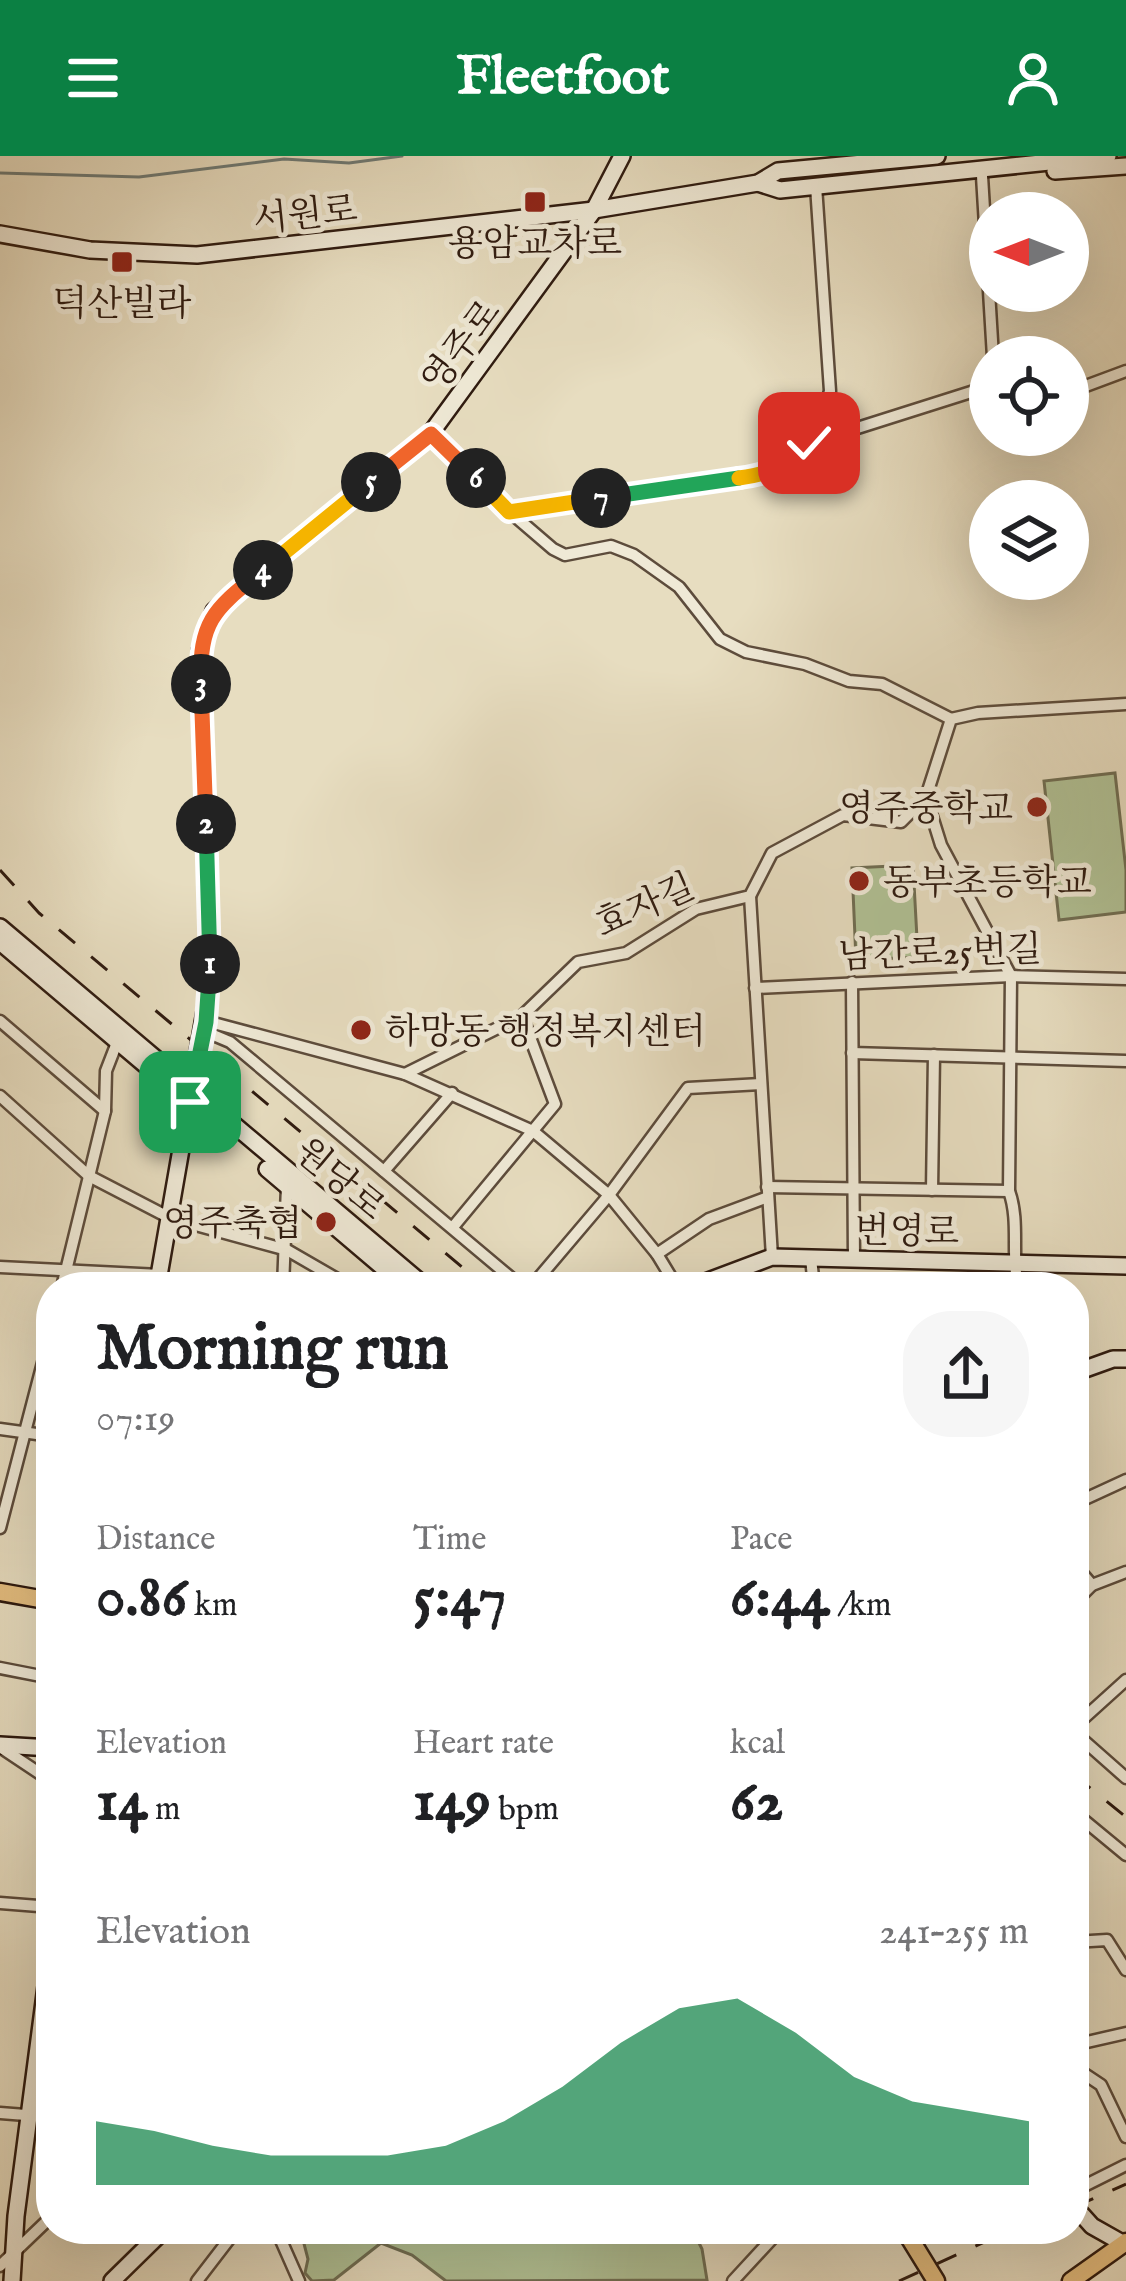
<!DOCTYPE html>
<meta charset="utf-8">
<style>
:root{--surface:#fff;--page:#f6f6f6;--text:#202124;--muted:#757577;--accent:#0b8043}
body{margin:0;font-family:"IM FELL English","Noto Serif KR",serif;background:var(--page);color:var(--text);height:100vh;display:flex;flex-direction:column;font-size:45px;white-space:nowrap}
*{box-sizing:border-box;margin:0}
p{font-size:39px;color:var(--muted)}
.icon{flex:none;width:66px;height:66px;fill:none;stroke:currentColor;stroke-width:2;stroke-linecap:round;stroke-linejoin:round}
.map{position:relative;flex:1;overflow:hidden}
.drawer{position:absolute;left:36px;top:1116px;width:1053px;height:972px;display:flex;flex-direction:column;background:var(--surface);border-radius:48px;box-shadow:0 12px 48px #0002}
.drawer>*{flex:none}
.needle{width:78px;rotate:270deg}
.tools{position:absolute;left:969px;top:36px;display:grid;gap:24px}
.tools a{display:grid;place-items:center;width:120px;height:120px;border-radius:50%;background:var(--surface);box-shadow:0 12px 48px #0002;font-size:60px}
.pin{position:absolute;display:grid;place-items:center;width:102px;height:102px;color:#fff;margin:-51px;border-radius:24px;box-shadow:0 6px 18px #0006}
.km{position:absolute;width:60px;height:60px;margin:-30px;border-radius:50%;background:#222;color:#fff;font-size:33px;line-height:60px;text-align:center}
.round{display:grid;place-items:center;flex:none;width:126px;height:126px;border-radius:48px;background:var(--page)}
.overview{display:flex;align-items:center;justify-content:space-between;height:204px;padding:0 60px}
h1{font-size:66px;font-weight:700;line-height:90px}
.stats{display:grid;grid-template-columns:repeat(3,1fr);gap:18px;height:204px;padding:12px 60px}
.stats div{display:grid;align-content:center}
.stats b{font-size:60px;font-weight:700}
.stats small{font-size:33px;font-weight:400}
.stats p{font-size:33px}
.chart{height:336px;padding:24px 60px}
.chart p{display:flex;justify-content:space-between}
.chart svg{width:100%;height:216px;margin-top:12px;fill:var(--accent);opacity:.7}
header{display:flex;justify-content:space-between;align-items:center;height:156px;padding:0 60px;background:var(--accent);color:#fff;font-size:54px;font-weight:700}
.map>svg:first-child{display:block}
.green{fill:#b1c296;stroke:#706e53;stroke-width:3}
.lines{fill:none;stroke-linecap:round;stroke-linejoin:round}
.stream{stroke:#6e7a75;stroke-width:3}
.street-casing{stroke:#5d4c3c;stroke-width:15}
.secondary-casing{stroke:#2f1b10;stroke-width:20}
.primary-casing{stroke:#2f1b10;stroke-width:21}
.street{stroke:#efe9d6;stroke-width:10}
.secondary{stroke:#efe9d6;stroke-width:15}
.primary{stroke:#e4be80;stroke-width:16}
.rail{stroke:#2f1b10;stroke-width:3;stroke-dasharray:21 21;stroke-linecap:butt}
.split-1-casing{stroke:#fff;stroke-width:24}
.split-2-casing{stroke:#fff;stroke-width:24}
.split-3-casing{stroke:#fff;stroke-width:24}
.split-4-casing{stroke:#fff;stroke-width:24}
.split-5-casing{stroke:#fff;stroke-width:24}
.split-6-casing{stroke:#fff;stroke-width:24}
.split-7-casing{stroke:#fff;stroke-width:24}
.split-8-casing{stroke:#fff;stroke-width:24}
.split-9-casing{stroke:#fff;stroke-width:24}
.split-1{stroke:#22a559;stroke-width:15}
.split-2{stroke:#22a559;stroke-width:15}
.split-3{stroke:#f0652b;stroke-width:15}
.split-4{stroke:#f0652b;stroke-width:15}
.split-5{stroke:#f5b400;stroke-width:15}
.split-6{stroke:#f0652b;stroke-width:15}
.split-7{stroke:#f5b400;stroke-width:15}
.split-8{stroke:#22a559;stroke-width:15}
.split-9{stroke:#f5b400;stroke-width:15}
.poi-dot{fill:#8f2418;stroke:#efe9d6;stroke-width:4.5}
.labels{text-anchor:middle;stroke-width:10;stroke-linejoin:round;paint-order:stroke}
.street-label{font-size:36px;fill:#2f1b10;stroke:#efe9d6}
.poi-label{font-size:36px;fill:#2f1b10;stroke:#efe9d6}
</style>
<header><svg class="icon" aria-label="menu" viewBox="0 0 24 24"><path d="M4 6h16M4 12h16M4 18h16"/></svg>Fleetfoot<svg class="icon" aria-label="person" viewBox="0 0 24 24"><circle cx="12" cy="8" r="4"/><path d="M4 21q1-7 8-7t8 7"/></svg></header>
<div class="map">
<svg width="1126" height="2125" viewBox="0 0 1126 2125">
<rect width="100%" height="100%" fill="#e7ddc0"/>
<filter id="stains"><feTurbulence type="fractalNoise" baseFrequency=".00167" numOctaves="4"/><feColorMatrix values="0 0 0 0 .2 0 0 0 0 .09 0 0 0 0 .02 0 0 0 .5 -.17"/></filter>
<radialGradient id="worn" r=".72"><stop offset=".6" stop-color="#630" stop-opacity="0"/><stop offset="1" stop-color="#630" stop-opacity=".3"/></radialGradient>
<g class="green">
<polygon points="1115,617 1126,714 1126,756 1059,764 1044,625"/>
<polygon points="913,709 918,801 856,804 852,712"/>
<polygon points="338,2073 692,2073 702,2093 707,2124 446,2125 412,2099 381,2087 334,2124 312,2125 305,2117 308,2103 303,2084 322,2081"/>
</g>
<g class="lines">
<polyline class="stream" points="0,17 139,21 284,3 349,7 402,0"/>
<g class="street-casing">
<g id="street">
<polyline points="982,20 993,201"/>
<polyline points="1068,231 1083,231 1126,215"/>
<path d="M431 277 510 356 770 318C805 299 820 272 830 235L816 30"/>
<polyline points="810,287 990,230"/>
<polyline points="510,356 553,393 565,399 611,390 634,399 679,431 720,483 746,496 805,508 849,525 882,528 951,563"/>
<path d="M926 641 941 689 1011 820 1009 1035C1020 1065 1011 1100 1018 1131"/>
<polyline points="750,740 772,1101"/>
<polyline points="852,826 854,1103"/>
<polyline points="755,832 1011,820 1126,823"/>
<polyline points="0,865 105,955"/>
<polyline points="206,865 405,918 533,975 609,1039 657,1098 677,1131"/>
<polyline points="206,865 211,878 230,886 522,1131"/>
<polyline points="852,897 1126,905"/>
<polyline points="405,918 522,860 578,806 626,797 696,753 750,740 772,697 843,659 901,666 926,641 951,563 978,557 1126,548"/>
<polyline points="0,940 89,1020 170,1062 287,1094 351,1131"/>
<polyline points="384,1015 452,937"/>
<polyline points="767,1031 1009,1035"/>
<polyline points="932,1034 934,899"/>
<polyline points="453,1071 555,948 522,860"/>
<polyline points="657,1098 709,1063 768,1041"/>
<polyline points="811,1102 814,1131"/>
<polyline points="0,1111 160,1119"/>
<polyline points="62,1131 105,955 106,915 118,884"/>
<polyline points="283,1131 287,1030"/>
<polyline points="531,1131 609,1039 688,932 761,928"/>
<polyline points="0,1273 51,1280"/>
<polyline points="1074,1348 1126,1324"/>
<polyline points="0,1372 51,1176"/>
<polyline points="1074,1408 1092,1429"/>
<polyline points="1074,1447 1092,1429 1126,1416"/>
<polyline points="0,1512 51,1522"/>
<polyline points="1074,1571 1126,1524"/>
<polyline points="1074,1576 1126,1622"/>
<polyline points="0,1591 51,1625"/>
<polyline points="1074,1656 1126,1699"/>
<polyline points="0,1747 51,1751"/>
<polyline points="1074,1786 1107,1784 1126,1814"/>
<polyline points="1074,1889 1126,1877"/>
<polyline points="1074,1911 1101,1929 1126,1981"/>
<polyline points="0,1957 51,1961"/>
<polyline points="1074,2035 1126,2009"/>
<polyline points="276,2073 299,2125"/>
<polyline points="0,2110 51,2061"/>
<polyline points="197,2125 237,2073"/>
<polyline points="733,2125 781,2073"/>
</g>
</g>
<g class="secondary-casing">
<g id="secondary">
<polyline points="1055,15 1126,10"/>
<polyline points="758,27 780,34 1108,0"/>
<polyline points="0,78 90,94 197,99 594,54 758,27 778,15 937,0"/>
<polyline points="0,771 426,1131"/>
<polyline points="0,786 162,923"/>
<polyline points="267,1013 406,1131"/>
<polyline points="157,1131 211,821 200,495 214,455 431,277 594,54 622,0"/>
<polyline points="692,1131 772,1101 1126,1110"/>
<polyline points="1074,1217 1113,1203 1126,1203"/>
<polyline points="0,1589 51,1592"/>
<polyline points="1074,2050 1092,2070 1124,2088"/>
<polyline points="12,2125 16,2060 51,1792"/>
<polyline points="112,2125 165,2073"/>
</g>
</g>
<g class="primary-casing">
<g id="primary">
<polyline points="0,1436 51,1445"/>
<polyline points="904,2073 936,2125"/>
<polyline points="1071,2125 1126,2086"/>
</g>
</g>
<use href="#street" class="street"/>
<use href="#secondary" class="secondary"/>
<use href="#primary" class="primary"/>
<g class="rail">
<polyline points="0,714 39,757 486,1131"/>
<polyline points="1074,1619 1126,1661"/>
<polyline points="1074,2051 1126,2028"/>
<polyline points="899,2125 1013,2073"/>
</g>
</g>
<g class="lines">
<g class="split-1-casing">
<polyline id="split-1" points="190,946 206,866 210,808"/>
</g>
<g class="split-2-casing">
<polyline id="split-2" points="206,668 210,808"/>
</g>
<g class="split-3-casing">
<polyline id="split-3" points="201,528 206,668"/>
</g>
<g class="split-4-casing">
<path id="split-4" d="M201 528C199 463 215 453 263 414"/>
</g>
<g class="split-5-casing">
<polyline id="split-5" points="263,414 371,326"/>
</g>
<g class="split-6-casing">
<polyline id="split-6" points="371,326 431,278 476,322"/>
</g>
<g class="split-7-casing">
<polyline id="split-7" points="476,322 509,356 601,342"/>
</g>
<g class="split-8-casing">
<polyline id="split-8" points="601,342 739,322"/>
</g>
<g class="split-9-casing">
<path id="split-9" d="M739 322C771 318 787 310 809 287"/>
</g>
<use href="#split-1" class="split-1"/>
<use href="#split-2" class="split-2"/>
<use href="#split-3" class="split-3"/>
<use href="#split-4" class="split-4"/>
<use href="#split-5" class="split-5"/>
<use href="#split-6" class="split-6"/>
<use href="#split-7" class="split-7"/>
<use href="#split-8" class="split-8"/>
<use href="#split-9" class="split-9"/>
</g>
<g class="poi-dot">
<rect x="523" y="34" width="24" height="24" rx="6"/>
<rect x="110" y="94" width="24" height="24" rx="6"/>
<circle cx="1037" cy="651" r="12"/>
<circle cx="859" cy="725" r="12"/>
<circle cx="361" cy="874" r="12"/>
<circle cx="326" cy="1066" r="12"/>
</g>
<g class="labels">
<g class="street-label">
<text transform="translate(305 57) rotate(-6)" y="13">서원로</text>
<text transform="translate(460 189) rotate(-53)" y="13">영주로</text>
<text transform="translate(644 748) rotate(-24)" y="13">효자길</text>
<text transform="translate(940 795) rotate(-2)" y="13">남간로25번길</text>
<text transform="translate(341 1022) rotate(40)" y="13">원당로</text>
<text transform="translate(907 1074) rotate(1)" y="13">번영로</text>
</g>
<g class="poi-label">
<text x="535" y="99">용암교차로</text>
<text x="122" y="159">덕산빌라</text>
<text x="1013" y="664" text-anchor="end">영주중학교</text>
<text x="883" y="738" text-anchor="start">동부초등학교</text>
<text x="385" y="887" text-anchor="start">하망동 행정복지센터</text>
<text x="302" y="1079" text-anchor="end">영주축협</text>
</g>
</g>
<rect width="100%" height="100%" filter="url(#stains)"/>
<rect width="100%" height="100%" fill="url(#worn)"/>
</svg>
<div class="tools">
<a><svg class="needle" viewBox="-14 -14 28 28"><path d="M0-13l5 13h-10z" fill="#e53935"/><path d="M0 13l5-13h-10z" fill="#757577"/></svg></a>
<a><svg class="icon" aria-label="locate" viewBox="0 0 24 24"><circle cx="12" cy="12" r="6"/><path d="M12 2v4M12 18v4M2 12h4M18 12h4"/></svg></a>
<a><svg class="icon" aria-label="layers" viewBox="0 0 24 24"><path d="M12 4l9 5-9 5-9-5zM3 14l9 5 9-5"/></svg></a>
</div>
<div class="pin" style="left:190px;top:946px;background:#1e9e55"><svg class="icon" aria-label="arrive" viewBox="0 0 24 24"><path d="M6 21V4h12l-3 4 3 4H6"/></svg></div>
<div class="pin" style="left:809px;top:287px;background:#d93025"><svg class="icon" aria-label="check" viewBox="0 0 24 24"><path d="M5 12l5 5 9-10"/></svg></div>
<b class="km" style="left:210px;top:808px">1</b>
<b class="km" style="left:206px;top:668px">2</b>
<b class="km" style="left:201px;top:528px">3</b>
<b class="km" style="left:263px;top:414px">4</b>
<b class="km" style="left:371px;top:326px">5</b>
<b class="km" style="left:476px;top:322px">6</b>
<b class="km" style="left:601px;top:342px">7</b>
<section class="drawer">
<div class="overview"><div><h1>Morning run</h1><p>07:19</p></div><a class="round"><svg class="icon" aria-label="share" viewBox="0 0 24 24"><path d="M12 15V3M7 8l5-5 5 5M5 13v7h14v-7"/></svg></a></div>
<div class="stats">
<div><p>Distance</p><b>0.86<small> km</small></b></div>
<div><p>Time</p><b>5:47</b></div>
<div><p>Pace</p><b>6:44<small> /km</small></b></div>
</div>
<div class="stats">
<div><p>Elevation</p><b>14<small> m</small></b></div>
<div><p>Heart rate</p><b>149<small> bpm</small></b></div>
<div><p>kcal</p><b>62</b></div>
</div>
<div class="chart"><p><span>Elevation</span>241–255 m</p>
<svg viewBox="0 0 160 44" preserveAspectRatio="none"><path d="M0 44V31L10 33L20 36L30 38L40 38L50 38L60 36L70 31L80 24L90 15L100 8L110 6L120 13L130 22L140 27L150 29L160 31V44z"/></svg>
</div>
</section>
</div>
